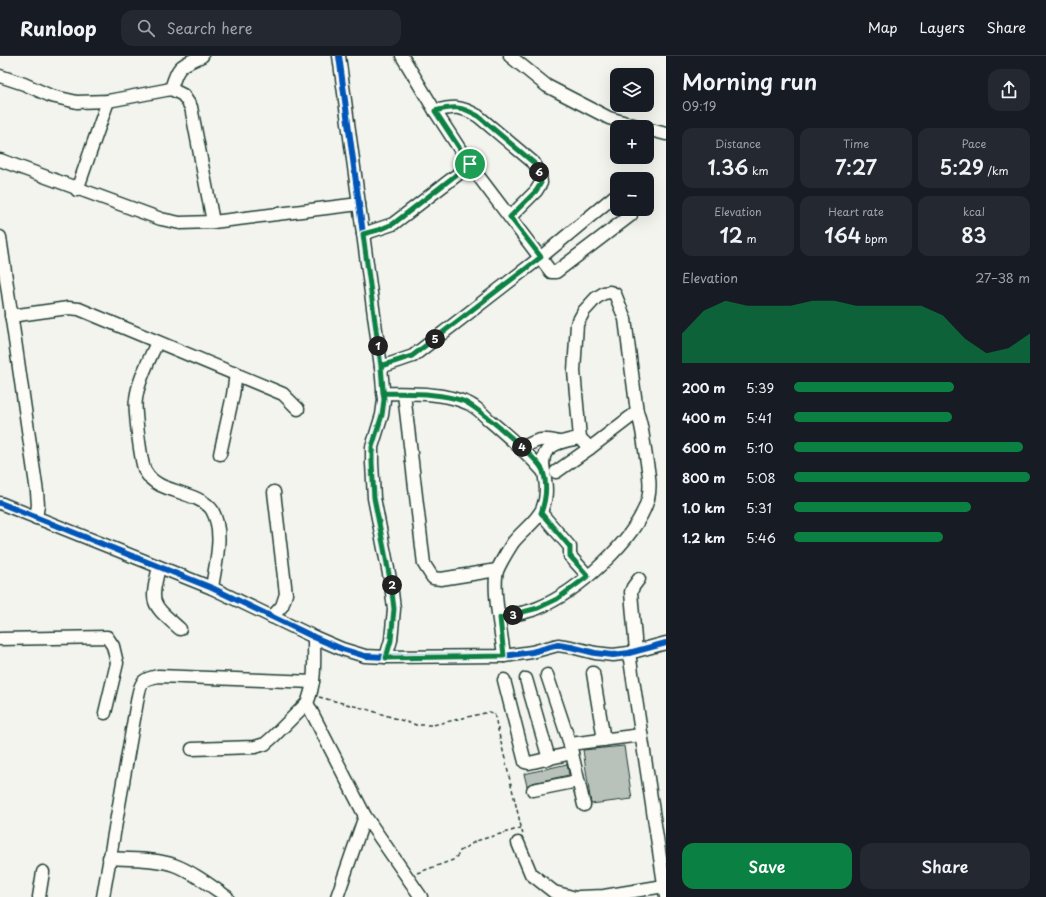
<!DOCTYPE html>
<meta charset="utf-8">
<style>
:root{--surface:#171b24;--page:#242831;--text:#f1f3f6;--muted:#9ea1a6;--line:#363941;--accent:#0b8043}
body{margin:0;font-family:"Playpen Sans",sans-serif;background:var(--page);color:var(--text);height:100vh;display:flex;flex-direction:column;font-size:15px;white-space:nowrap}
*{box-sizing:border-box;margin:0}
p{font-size:13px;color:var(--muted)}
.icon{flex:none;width:22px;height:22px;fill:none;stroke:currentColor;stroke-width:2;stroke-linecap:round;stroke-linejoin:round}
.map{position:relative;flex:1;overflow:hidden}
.details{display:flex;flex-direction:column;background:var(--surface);width:380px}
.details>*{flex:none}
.buttons{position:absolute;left:610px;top:12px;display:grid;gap:8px}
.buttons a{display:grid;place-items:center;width:44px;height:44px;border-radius:8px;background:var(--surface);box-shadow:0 4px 16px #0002;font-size:20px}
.pin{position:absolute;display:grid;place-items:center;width:34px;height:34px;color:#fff;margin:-17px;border:2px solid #fff;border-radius:50%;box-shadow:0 1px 4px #0007}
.km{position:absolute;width:20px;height:20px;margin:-10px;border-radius:50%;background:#222;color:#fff;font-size:11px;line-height:20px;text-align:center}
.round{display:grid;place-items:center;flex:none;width:42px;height:42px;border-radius:12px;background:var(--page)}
.overview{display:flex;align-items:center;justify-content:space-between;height:68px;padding:0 16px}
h1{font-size:22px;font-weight:600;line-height:30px}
.stats{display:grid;grid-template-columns:repeat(3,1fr);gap:6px;height:68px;padding:4px 16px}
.stats div{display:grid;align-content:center;border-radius:10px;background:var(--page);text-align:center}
.stats b{font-size:20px;font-weight:600}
.stats small{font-size:11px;font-weight:400}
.stats p{font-size:11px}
.chart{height:112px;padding:8px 16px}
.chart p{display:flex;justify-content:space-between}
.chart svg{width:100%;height:72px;margin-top:4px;fill:var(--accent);opacity:.7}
.button{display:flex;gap:8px;margin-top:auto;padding:8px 16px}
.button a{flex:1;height:46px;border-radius:12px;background:var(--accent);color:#fff;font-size:16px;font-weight:600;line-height:46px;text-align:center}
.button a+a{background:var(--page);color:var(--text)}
ul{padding:0 16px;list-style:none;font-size:13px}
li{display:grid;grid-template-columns:64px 48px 1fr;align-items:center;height:30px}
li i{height:10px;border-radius:5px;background:var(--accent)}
header{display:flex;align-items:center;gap:24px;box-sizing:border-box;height:56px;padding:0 20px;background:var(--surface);border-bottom:1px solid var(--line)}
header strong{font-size:19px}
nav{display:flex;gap:22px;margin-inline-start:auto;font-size:14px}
.search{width:280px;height:36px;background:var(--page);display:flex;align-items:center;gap:10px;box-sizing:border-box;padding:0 14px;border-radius:12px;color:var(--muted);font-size:15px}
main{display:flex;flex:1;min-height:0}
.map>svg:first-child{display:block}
.building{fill:#b9c1bb;stroke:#1f3d34}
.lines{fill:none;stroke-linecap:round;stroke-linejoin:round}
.minor-casing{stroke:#1f3d34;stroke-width:15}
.path{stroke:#1f3d34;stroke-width:1.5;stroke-dasharray:4 3;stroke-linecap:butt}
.minor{stroke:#fdfcf7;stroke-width:12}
.cycleway-casing{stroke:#fdfcf7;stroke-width:8}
.cycleway{stroke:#0057b8;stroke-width:6}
.route-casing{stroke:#fff;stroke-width:8}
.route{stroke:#0b8043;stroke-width:5}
</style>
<header>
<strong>Runloop</strong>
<div class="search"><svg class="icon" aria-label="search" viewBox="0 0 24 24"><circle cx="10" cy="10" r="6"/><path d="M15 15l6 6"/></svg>Search here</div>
<nav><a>Map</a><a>Layers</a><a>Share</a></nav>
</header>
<main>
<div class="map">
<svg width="666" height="841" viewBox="0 0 666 841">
<rect width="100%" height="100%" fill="#f4f4ef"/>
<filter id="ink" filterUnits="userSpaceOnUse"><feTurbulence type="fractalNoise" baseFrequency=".025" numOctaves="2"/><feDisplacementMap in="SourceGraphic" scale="8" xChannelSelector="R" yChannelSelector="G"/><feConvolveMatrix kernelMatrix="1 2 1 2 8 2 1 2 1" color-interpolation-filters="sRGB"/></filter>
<g filter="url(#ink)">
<g class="building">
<polygon points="624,690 632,743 591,748 583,694"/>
<polygon points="567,708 569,719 532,727 527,730 524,718"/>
</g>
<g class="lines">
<g class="minor-casing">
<g id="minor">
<polyline points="339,0 381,311 384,344 382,359 372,391 372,407 374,442 391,528 394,553 391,584 386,601"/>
<polyline points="402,0 435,55 470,109 551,216 556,216 631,159 631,153"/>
<polyline points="510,0 547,30 609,62 640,71"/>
<polyline points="0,20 24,28 51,40 77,46 108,45 171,33 183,39 191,51 213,166"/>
<path d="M171 33C178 9 180 10 202 0"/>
<path d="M435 55C454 50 461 50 478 60L534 107 540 118 541 127 536 135 510 161"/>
<polyline points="647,73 666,78"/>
<polyline points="0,104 161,163 180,167 213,166 359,148"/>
<polyline points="77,134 108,45"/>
<polyline points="363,178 393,168 470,109"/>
<polyline points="0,181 37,436 38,449 36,462"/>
<polygon points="610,236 615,238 625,263 637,356 590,392 580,382 574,315 577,268 584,255 596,242 604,237"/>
<polyline points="11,260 68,252 79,253 283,338 298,353"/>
<path d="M157 286C150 303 138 324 136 343 134 353 141 407 145 415 149 422 154 426 160 429 174 436 204 441 212 454 225 477 215 509 212 532"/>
<polyline points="381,311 413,300 541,201 617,138"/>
<path d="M383 337C409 338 438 336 462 345 473 348 481 356 489 364 508 380 526 396 542 414"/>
<polyline points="404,338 424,508 433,522 441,523 497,514"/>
<path d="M522 392C538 383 541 382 559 386"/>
<polyline points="220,398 233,339 236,317"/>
<polyline points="556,416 590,392"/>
<polyline points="0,447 212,532 314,581 342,593 365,600 386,601 504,600 532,596 558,589 571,591 595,597 613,599 629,597 666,587"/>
<polyline points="541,457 570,491 570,500 588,520"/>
<path d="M159 511C150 549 151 547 180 573"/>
<polyline points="272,561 282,550 286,538 274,436"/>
<path d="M500 561C512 559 526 557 538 552 577 536 636 484 648 443 652 427 647 410 645 394 643 381 642 368 637 356"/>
<path d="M314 581C314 604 316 627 307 647L365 760 421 841"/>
<polyline points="0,583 107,581 113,590 117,607 105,657"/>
<polyline points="636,595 631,536 633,531 639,523"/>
<polyline points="629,597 666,841"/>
<path d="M504 600C502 579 492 534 497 515 500 507 507 496 512 488 520 476 538 465 543 451 556 417 518 391 580 382"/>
<polyline points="593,617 604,684"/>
<polyline points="547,619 570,688 641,679"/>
<polyline points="526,623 549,703"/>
<polyline points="504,624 525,706 529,707 572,697"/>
<polyline points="570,689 584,749"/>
<polyline points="192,693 255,691 265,688 274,680 307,647"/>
<polyline points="533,734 578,725"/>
<polyline points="518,787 531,818 554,836 572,841"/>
<path d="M109 802C130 804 154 802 174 809 193 816 211 830 227 841"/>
<polyline points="39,841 43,816"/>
<path d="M103 841 138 640C141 625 143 623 158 620L313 626"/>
<polyline points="337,841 365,760"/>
<polyline points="579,841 604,840 664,830"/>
</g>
</g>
<g class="path">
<polyline points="319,641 366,653 416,669 433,669 489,656 494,657 523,779"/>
<polyline points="417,817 453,804 458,799 460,795 476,785 521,772"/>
</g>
<use href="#minor" class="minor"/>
<g class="cycleway-casing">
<g id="cycleway">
<polyline points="339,0 381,311 384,344 382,359 372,391 372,407 374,442 391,528 394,553 391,584 386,601"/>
<polyline points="0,447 212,532 314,581 342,593 365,600 386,601 504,600 532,596 558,589 571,591 595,597 613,599 629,597 666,587"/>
</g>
</g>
<use href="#cycleway" class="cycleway"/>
</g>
</g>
<g class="lines" filter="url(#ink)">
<g class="route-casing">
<path id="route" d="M470 108 393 168 378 174 363 178 381 310 384 344 382 359 372 391V407L374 442 391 528 394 553 391 584 386 602 504 600 500 562 538 552 557 543 588 520 570 500V491L541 457C546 443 548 430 543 415 539 403 476 350 463 345 438 336 409 338 383 337L381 310 412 300 541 201 510 161 536 135 541 127 540 118 534 107 478 60C461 50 454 50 435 55L470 108"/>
</g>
<use href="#route" class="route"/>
</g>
</svg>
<div class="buttons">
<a><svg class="icon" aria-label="layers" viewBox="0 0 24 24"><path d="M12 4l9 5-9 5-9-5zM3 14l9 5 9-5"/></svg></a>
<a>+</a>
<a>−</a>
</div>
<div class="pin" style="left:470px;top:108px;background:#1e9e55"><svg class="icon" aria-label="arrive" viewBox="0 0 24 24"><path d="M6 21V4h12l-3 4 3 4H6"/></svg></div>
<b class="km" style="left:378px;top:290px">1</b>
<b class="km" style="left:392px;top:529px">2</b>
<b class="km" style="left:513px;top:559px">3</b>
<b class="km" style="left:522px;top:391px">4</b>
<b class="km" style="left:435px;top:283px">5</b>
<b class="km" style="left:539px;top:116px">6</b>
</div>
<section class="details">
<div class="overview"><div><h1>Morning run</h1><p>09:19</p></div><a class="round"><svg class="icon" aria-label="share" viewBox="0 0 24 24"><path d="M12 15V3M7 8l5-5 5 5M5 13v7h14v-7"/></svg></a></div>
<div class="stats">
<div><p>Distance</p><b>1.36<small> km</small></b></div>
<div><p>Time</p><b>7:27</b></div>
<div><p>Pace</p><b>5:29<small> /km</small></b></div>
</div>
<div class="stats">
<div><p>Elevation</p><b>12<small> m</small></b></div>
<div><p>Heart rate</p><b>164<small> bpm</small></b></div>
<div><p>kcal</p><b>83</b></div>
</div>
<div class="chart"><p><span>Elevation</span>27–38 m</p>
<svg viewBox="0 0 160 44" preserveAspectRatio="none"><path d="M0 44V26L10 12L20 6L30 9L40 9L50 9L60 6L70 6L80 9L90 9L100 9L110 9L120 15L130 29L140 38L150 35L160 26V44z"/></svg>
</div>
<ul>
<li><b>200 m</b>5:39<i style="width:68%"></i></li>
<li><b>400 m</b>5:41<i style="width:67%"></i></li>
<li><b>600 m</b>5:10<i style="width:97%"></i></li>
<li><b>800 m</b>5:08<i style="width:100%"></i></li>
<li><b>1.0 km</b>5:31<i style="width:75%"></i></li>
<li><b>1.2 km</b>5:46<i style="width:63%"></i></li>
</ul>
<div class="button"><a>Save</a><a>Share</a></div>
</section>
</main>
